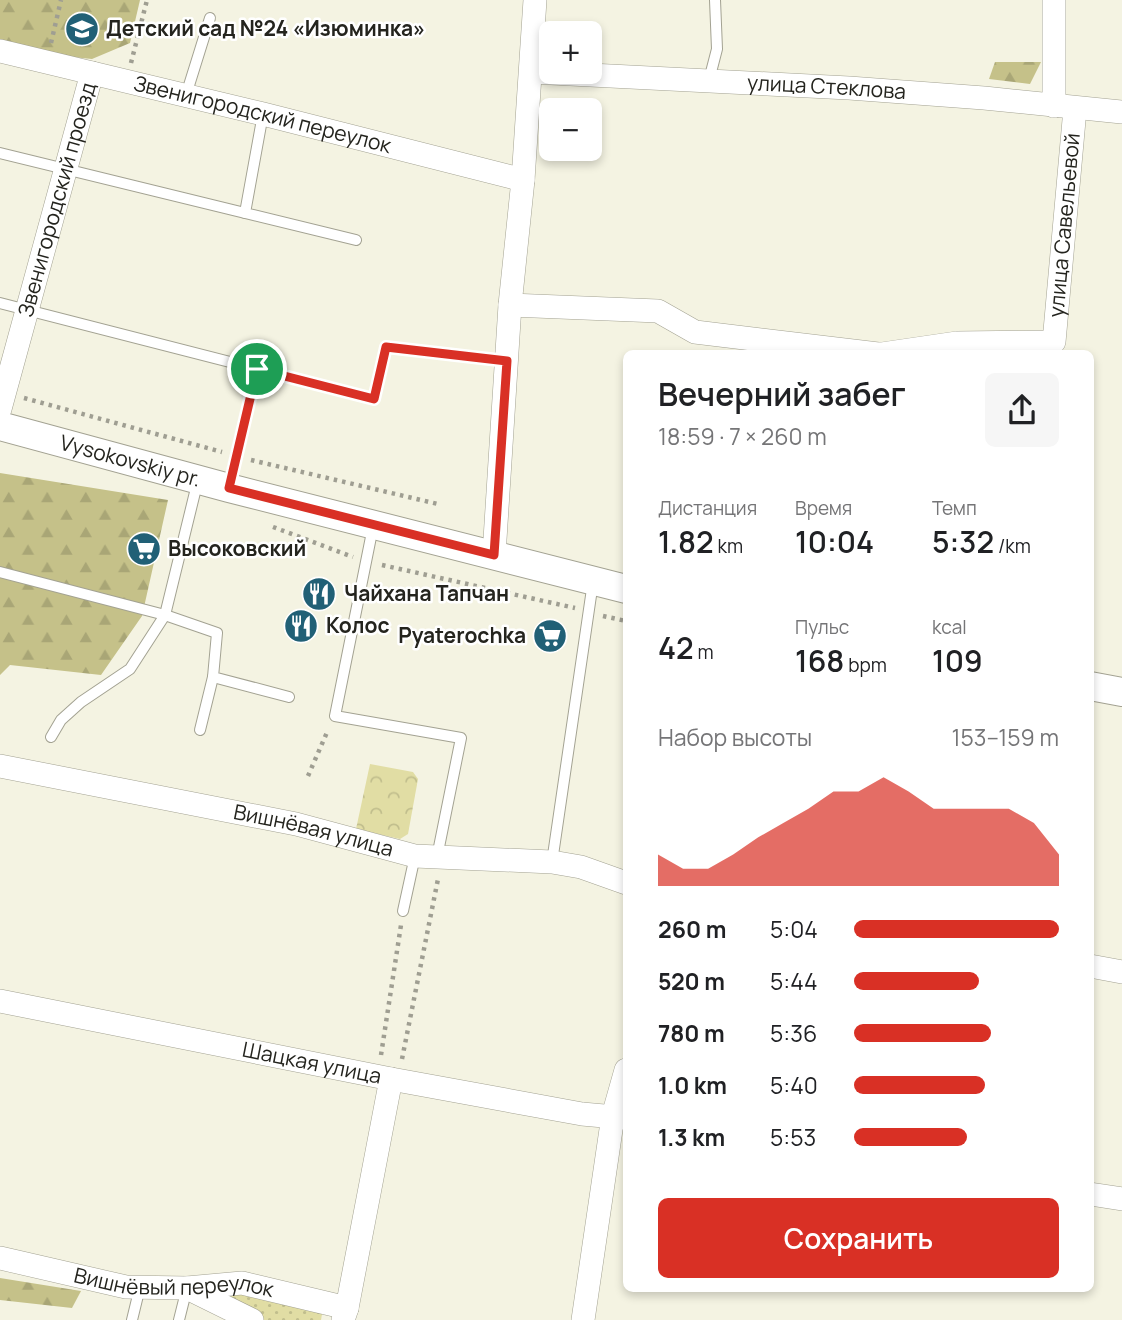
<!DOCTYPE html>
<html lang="ru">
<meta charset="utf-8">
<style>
:root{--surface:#fff;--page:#f6f6f6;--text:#202124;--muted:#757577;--accent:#d93025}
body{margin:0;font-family:Manrope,sans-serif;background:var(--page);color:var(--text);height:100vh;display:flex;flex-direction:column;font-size:26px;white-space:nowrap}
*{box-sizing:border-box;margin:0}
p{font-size:23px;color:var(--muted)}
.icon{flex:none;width:38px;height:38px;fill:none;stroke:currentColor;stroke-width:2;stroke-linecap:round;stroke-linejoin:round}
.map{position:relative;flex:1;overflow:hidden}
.details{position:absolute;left:623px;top:350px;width:471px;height:942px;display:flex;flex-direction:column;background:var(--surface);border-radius:10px;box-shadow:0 4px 10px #0003}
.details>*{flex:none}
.fabs{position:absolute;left:539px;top:21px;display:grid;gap:14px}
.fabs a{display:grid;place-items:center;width:63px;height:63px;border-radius:10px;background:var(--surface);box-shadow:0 4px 10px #0003;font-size:35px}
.pin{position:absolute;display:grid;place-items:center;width:60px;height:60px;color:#fff;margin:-30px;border:4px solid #fff;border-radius:50%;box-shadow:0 2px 7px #0007}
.round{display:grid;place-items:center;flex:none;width:74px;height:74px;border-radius:10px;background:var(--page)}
.overview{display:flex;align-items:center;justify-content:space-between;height:119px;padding:0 35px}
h1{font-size:32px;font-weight:600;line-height:52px}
.figures{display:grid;grid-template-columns:repeat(3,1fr);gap:10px;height:119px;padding:7px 35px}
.figures div{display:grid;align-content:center}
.figures b{font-size:30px;font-weight:600}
.figures small{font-size:19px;font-weight:400}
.figures p{font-size:19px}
.chart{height:196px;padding:14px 35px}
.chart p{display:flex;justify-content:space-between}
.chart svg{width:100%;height:126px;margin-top:7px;fill:var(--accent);opacity:.7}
.primary-button{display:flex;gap:14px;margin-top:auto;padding:14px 35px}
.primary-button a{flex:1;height:80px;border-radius:10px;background:var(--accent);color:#fff;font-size:28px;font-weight:600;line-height:80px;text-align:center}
ul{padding:0 35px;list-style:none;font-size:23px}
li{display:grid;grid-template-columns:112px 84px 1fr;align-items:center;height:52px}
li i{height:18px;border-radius:9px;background:var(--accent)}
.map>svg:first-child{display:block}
.grass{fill:url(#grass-dots)}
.forest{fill:url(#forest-firs)}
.park{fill:url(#park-crowns)}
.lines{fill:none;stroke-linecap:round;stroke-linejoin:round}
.service-casing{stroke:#a3a292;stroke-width:12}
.minor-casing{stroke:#a3a292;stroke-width:24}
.tertiary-casing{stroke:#a3a292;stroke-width:30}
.path{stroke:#9f9e92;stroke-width:4.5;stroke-dasharray:3.5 5;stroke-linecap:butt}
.service{stroke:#fff;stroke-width:10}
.minor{stroke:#fff;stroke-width:23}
.tertiary{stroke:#fff;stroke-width:28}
.route-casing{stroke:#fff;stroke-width:14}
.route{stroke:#d93025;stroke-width:9}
.labels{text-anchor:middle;stroke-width:5;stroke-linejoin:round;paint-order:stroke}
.poi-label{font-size:21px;font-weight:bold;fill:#24241e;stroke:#fff;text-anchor:start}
.street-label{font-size:21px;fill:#24241e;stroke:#fff}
</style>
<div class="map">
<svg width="1122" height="1320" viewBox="0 0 1122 1320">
<defs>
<pattern id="grass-dots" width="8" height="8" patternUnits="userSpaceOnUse" patternTransform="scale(1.75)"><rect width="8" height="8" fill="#e1dda4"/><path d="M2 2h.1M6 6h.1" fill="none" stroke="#c1be8d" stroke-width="1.8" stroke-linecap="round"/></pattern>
<pattern id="forest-firs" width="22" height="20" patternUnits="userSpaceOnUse" patternTransform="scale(1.75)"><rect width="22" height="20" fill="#c5c189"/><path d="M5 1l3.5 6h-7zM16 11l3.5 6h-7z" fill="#a9a676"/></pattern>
<pattern id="park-crowns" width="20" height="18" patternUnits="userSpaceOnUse" patternTransform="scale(1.75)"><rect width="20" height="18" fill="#e1dda4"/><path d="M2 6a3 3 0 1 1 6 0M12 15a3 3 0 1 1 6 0" fill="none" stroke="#c1be8d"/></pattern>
</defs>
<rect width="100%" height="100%" fill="#f4f3e2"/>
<polygon class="grass" points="244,1282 325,1297 321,1320 261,1320 214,1299"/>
<g class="forest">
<polygon points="0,0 140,0 130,43 92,59 42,54 0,43"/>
<polygon points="995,62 1041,62 1030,84 989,79"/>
<polygon points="0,473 168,500 142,616 101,675 10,665 0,675"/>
<polygon points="0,1278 81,1291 72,1308 0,1300"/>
</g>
<polygon class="park" points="370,764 413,772 418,779 408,834 400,839 356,829"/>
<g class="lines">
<g class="service-casing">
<g id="service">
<polyline points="709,80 717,49 715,0"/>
<polyline points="186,95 210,18"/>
<polyline points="263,114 245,213 356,240"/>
<polyline points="0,153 245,213"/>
<polyline points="0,303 257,369 229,486"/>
<polyline points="257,369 374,399 386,347 507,361"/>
<polyline points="373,527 335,716 461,738 437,857"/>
<polyline points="0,572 165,615 217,633 213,677 289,697"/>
<polyline points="200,730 213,677"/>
<polyline points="51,737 61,720 81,702 130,669 165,615 198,480"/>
<polyline points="552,862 593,582"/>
<polyline points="403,911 415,856"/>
<polyline points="132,1320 140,1287"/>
<polyline points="179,1320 187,1288"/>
</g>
</g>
<g class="minor-casing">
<g id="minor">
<polyline points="1054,0 1054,106"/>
<path id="s1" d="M0 51 263 114 523 180"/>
<path id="s2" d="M531 72 849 88 984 98 1122 112"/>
<polyline points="510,305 658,311 695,332 878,354"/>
<path id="s3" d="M882 354 957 343 1054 342 1075 109"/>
<path id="s4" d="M0 409 92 73"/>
<polyline points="494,555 510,305 523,180 535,0"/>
<path id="s5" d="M0 766 296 824 415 856 552 862 581 867 626 883"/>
<polyline points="1090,966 1122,972"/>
<path id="s6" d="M0 1001 391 1079 582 1114 626 1118"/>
<polyline points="1090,1194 1122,1199"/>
<path id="s7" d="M0 1258 126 1287 187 1288 242 1283 347 1308"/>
<polyline points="187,1288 252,1320"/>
<polyline points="343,1320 347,1308 391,1079"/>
<polyline points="583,1320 613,1116 626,1070"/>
</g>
</g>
<g class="tertiary-casing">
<g id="tertiary">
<path id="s8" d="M0 426 229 488 626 589"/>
<polyline points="1090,686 1122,692"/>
</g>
</g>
<g class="path">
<polyline points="51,43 61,0"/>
<polyline points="131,63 147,0"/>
<polyline points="24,398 222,452"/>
<polyline points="251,460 438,504"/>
<polyline points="273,527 353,557"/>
<polyline points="382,565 575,608"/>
<polyline points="603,616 626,621"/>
<polyline points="308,776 328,730"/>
<polyline points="381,1055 401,925"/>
<polyline points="402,1059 438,879"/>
</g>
<use href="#service" class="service"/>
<use href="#minor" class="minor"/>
<use href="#tertiary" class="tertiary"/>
</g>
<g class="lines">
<g class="route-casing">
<polygon id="route" points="386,347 507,361 494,555 229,488 257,369 374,399"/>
</g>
<use href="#route" class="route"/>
</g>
<defs>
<g id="school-disc" transform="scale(1.75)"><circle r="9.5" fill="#216076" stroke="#fff"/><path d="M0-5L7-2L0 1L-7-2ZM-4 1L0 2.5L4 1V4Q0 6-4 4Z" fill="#fff"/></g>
<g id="supermarket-disc" transform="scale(1.75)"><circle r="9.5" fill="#216076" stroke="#fff"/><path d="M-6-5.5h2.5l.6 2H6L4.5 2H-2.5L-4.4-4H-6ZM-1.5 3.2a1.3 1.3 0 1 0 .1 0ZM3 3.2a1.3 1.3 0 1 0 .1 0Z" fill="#fff"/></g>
<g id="restaurant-disc" transform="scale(1.75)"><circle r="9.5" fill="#216076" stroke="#fff"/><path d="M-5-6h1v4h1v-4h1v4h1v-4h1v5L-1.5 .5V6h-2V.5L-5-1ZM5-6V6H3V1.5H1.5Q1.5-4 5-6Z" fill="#fff"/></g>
</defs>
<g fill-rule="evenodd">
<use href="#school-disc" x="82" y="29"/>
<use href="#supermarket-disc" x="144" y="549"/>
<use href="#restaurant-disc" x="319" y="594"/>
<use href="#restaurant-disc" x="301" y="626"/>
<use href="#supermarket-disc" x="550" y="636"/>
</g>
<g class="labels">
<g class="poi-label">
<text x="106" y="36">Детский сад №24 «Изюминка»</text>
<text x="168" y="556">Высоковский</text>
<text x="344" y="601">Чайхана Тапчан</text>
<text x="326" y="633">Колос</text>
<text x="526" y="643" text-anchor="end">Pyaterochka</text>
</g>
<g class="street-label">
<text dy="7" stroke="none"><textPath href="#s2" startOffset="296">улица Стеклова</textPath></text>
<text dy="7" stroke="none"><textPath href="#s1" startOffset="270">Звенигородский переулок</textPath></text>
<text dy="7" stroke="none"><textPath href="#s4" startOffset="217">Звенигородский проезд</textPath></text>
<text dy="7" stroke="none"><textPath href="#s3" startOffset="290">улица Савельевой</textPath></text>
<text dy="7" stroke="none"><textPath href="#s8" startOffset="135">Vysokovskiy pr.</textPath></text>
<text dy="7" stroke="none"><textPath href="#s5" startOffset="320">Вишнёвая улица</textPath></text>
<text dy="7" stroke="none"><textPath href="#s6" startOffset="318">Шацкая улица</textPath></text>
<text dy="7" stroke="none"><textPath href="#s7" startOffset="177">Вишнёвый переулок</textPath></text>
</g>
</g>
</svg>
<div class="fabs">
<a>+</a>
<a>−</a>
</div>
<div class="pin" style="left:257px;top:369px;background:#1e9e55"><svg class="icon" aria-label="arrive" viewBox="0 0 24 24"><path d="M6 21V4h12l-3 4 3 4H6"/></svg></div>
<section class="details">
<div class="overview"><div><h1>Вечерний забег</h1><p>18:59 · 7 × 260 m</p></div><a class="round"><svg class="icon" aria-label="share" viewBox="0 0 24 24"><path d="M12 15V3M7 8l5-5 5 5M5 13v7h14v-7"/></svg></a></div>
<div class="figures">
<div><p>Дистанция</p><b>1.82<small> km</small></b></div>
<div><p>Время</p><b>10:04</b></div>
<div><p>Темп</p><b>5:32<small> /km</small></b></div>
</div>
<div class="figures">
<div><b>42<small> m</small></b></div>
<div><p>Пульс</p><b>168<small> bpm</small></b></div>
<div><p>kcal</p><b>109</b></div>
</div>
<div class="chart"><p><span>Набор высоты</span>153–159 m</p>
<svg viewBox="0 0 160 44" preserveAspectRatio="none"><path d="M0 44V33L10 38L20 38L30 33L40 27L50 22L60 17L70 11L80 11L90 6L100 11L110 17L120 17L130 17L140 17L150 22L160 33V44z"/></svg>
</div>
<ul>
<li><b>260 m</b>5:04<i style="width:100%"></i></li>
<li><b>520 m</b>5:44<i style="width:61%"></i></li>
<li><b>780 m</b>5:36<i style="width:67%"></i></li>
<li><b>1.0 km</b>5:40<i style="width:64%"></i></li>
<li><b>1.3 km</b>5:53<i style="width:55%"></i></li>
</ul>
<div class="primary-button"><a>Сохранить</a></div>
</section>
</div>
